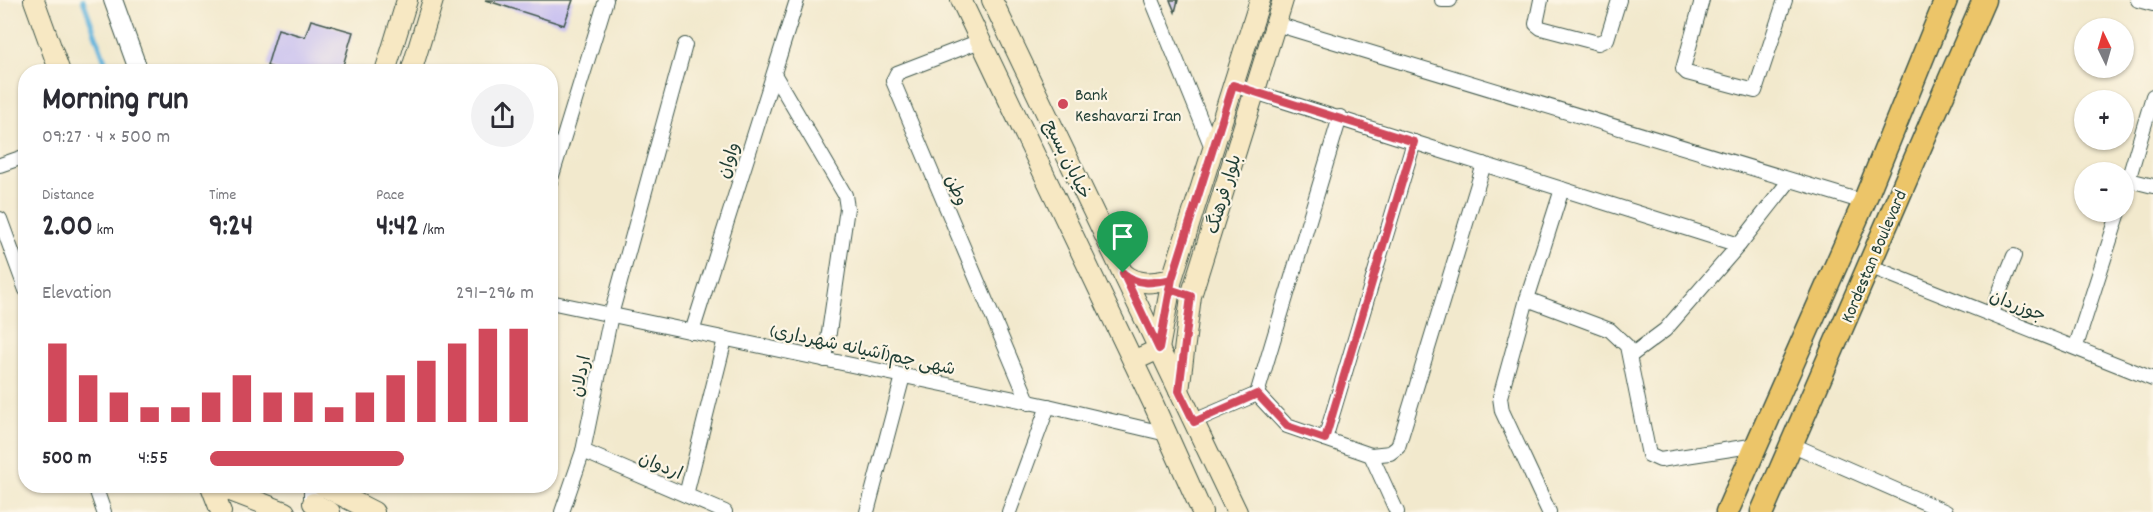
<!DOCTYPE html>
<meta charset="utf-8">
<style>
:root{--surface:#fff;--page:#f2f2f3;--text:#2b2b33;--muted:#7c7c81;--accent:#d1495b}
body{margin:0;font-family:Dekko,"Playpen Sans Arabic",sans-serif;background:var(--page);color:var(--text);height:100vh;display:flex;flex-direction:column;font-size:22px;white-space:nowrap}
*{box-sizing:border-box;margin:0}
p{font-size:20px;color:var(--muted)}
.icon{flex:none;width:33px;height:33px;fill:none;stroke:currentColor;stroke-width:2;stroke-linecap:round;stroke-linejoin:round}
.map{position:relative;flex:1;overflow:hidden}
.panel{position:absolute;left:18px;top:64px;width:540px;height:429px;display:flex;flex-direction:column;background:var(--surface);border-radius:24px;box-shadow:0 2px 4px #0004}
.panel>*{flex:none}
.needle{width:39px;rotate:355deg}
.controls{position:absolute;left:2074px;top:18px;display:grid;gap:12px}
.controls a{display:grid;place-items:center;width:60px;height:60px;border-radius:50%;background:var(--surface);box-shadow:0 2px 4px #0004;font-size:30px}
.pin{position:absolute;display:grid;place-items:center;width:51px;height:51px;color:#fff;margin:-62px -26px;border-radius:50% 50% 50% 0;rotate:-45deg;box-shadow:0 0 6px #0007}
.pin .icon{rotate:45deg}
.round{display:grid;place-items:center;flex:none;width:63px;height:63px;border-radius:32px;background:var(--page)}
.overview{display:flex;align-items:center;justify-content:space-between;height:102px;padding:0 24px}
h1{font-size:33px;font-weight:700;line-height:45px}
.metrics{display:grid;grid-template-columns:repeat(3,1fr);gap:9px;height:102px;padding:6px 24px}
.metrics div{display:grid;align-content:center}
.metrics b{font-size:30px;font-weight:700}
.metrics small{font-size:16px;font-weight:400}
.metrics p{font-size:16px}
.chart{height:168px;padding:12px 24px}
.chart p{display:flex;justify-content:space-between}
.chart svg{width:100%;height:108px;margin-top:6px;stroke:var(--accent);stroke-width:6}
ul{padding:0 24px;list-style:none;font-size:20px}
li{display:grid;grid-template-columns:96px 72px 1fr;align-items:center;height:45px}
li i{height:15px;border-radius:8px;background:var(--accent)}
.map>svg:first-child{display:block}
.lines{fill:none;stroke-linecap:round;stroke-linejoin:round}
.stream{stroke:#61b4dd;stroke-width:5}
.building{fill:#c4bcf1}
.minor-casing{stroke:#3f574b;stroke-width:16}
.tertiary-casing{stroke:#3f574b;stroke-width:20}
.secondary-casing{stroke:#3f574b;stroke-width:22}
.primary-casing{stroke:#3f574b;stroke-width:25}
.minor{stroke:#fff;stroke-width:14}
.tertiary{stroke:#fff;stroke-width:18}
.secondary{stroke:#f7e8c3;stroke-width:20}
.primary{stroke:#ecc569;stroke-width:22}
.route-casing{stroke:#fff;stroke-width:12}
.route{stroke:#d1495b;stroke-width:8}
.poi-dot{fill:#d1495b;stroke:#fcf5e5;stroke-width:2}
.labels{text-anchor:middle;stroke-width:4.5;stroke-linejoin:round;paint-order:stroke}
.poi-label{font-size:18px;fill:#1f3d34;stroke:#fcf5e5;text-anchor:start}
.street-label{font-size:18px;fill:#1f3d34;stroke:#fcf5e5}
</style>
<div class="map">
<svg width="2153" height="512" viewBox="0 0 2153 512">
<rect width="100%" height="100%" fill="#fcf5e5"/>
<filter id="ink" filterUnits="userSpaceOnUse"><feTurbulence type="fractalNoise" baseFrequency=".0167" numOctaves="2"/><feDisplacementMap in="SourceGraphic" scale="12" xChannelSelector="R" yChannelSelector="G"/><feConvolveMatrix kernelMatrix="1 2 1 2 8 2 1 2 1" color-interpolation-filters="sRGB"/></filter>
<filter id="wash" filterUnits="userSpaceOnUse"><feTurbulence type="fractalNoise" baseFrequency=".008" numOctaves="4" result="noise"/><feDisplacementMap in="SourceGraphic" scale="24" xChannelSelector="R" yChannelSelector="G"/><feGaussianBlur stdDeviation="1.35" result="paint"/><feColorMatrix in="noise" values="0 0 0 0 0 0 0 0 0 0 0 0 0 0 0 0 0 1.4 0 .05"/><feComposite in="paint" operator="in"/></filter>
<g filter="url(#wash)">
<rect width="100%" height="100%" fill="#f2e9cd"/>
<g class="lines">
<polyline class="stream" points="83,0 109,72"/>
</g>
<g id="blocks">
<g class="building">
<polygon points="485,0 573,0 564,25"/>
<polygon points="1170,0 1178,0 1175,12"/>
<polygon points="311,20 353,32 341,72 287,72 267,66 278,29 305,37"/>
</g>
</g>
</g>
<g filter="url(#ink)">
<use href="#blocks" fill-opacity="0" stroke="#3f574b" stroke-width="1.5"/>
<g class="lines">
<g class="minor-casing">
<g id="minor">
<polyline points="1152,0 1213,150"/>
<polyline points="1442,0 1450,0"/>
<polyline points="1541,0 1536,24 1541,28 1598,43 1607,39 1619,0"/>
<polyline points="1702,0 1683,69 1687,73 1755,91 1785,0"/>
<polyline points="2138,0 2153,4"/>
<polyline points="1276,24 1864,202"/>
<polyline points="980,41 897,73 893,81 1029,403"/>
<polyline points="774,74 845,195 847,208 825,360"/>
<polyline points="1233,85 1739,245"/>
<polyline points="0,165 26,156"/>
<polyline points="2129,180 2153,186"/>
<polyline points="550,182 606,0"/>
<polyline points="2124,194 2153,96"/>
<polyline points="0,219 26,290"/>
<polyline points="1869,266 2153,379"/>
<polyline points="1527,299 1610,330 1627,346 1649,455 1660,460 1757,445"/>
<polyline points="550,302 1048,406 1167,434"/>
<polyline points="1991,313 2014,256"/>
<polyline points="692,332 797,0"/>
<polyline points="2076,346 2119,212"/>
<polyline points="1630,356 1665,330 1739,245 1790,180"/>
<polyline points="1257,394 1340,117"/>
<polyline points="1194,421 1257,394 1287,426 1371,455 1390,453 1398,447 1484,164"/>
<polyline points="1325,439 1414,142"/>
<polyline points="1793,445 1946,512"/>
<polyline points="583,451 725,512"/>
<polyline points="1371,455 1397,512"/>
<polyline points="95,486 104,512"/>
<polyline points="686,495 725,339"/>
<polyline points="562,512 583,451 611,315 685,45"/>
<polyline points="867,512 903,376"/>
<polyline points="1009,512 1048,406"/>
<polyline points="1549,512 1502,411 1500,397 1527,299 1562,189"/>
</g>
</g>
<g class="tertiary-casing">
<g id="tertiary">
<polyline points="113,0 139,72"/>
<polyline points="313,486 313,503"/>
</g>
</g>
<g class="secondary-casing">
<g id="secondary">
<polyline points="34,0 60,72"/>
<polyline points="961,0 1153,403 1202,512"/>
<polyline points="992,0 1237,512"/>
<polyline points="385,72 407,0"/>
<polyline points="411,72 433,0"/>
<path d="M1123 273C1138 286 1153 283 1172 279"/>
<polyline points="1133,361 1159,349 1172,279 1260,0"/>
<polyline points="1179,391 1191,296 1283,0"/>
<polyline points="211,486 221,512"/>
<polyline points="217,486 285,512"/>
<polyline points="323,486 374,512"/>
<polyline points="313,503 330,512"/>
</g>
</g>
<g class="primary-casing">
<g id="primary">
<polyline points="1727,512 1864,202 1946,0"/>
<polyline points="1762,512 1984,0"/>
</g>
</g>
<use href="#minor" class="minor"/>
<use href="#tertiary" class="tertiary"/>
<use href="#secondary" class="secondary"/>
<use href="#primary" class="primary"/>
</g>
</g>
<g class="lines" filter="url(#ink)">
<g class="route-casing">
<path id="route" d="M1123 273 1159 349 1172 279 1233 85 1414 142 1325 439 1287 426 1257 394 1194 422 1179 391 1191 296 1169 289 1172 279C1152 283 1138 286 1123 273"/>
</g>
<use href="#route" class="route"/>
</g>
<circle class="poi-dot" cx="1063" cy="104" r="6"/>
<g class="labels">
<g class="poi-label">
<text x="1075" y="100">Bank<tspan x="1075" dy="21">Keshavarzi Iran</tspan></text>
</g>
<g class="street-label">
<text transform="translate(1068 159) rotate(64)" y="6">خیابان بسیج</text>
<text transform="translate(728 160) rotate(-72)" y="6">واوان</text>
<text transform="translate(957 190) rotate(67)" y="6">وطن</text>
<text transform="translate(1223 194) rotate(-73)" y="6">بلوار فرهنگ</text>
<text transform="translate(1873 256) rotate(-67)" y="6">Kordestan Boulevard</text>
<text transform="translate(2018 305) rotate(21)" y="6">جوزردان</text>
<text transform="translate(863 349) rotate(12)" y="6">شهی چم(آشیانه شهرداری)</text>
<text transform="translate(580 376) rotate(-78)" y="6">اردلان</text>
<text transform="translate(661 465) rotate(23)" y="6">اردوان</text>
</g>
</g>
</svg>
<div class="controls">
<a><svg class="needle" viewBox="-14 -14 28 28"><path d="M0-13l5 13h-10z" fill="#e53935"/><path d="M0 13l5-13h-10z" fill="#7c7c81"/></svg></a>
<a>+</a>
<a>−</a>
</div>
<div class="pin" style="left:1123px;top:273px;background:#1e9e55"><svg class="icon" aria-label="arrive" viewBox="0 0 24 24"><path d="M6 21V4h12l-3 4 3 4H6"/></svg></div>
<section class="panel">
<div class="overview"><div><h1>Morning run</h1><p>09:27 · 4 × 500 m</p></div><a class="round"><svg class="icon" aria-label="share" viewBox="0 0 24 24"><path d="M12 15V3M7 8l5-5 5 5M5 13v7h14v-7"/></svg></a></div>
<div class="metrics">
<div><p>Distance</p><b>2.00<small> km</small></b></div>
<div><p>Time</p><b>9:24</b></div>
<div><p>Pace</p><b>4:42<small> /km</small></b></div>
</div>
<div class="chart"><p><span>Elevation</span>291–296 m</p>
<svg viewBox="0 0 160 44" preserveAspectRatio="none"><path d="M5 44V12M15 44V25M25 44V32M35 44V38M45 44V38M55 44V32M65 44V25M75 44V32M85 44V32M95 44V38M105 44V32M115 44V25M125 44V19M135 44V12M145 44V6M155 44V6"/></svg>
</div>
<ul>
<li><b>500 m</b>4:55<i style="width:60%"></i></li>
</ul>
</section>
</div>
